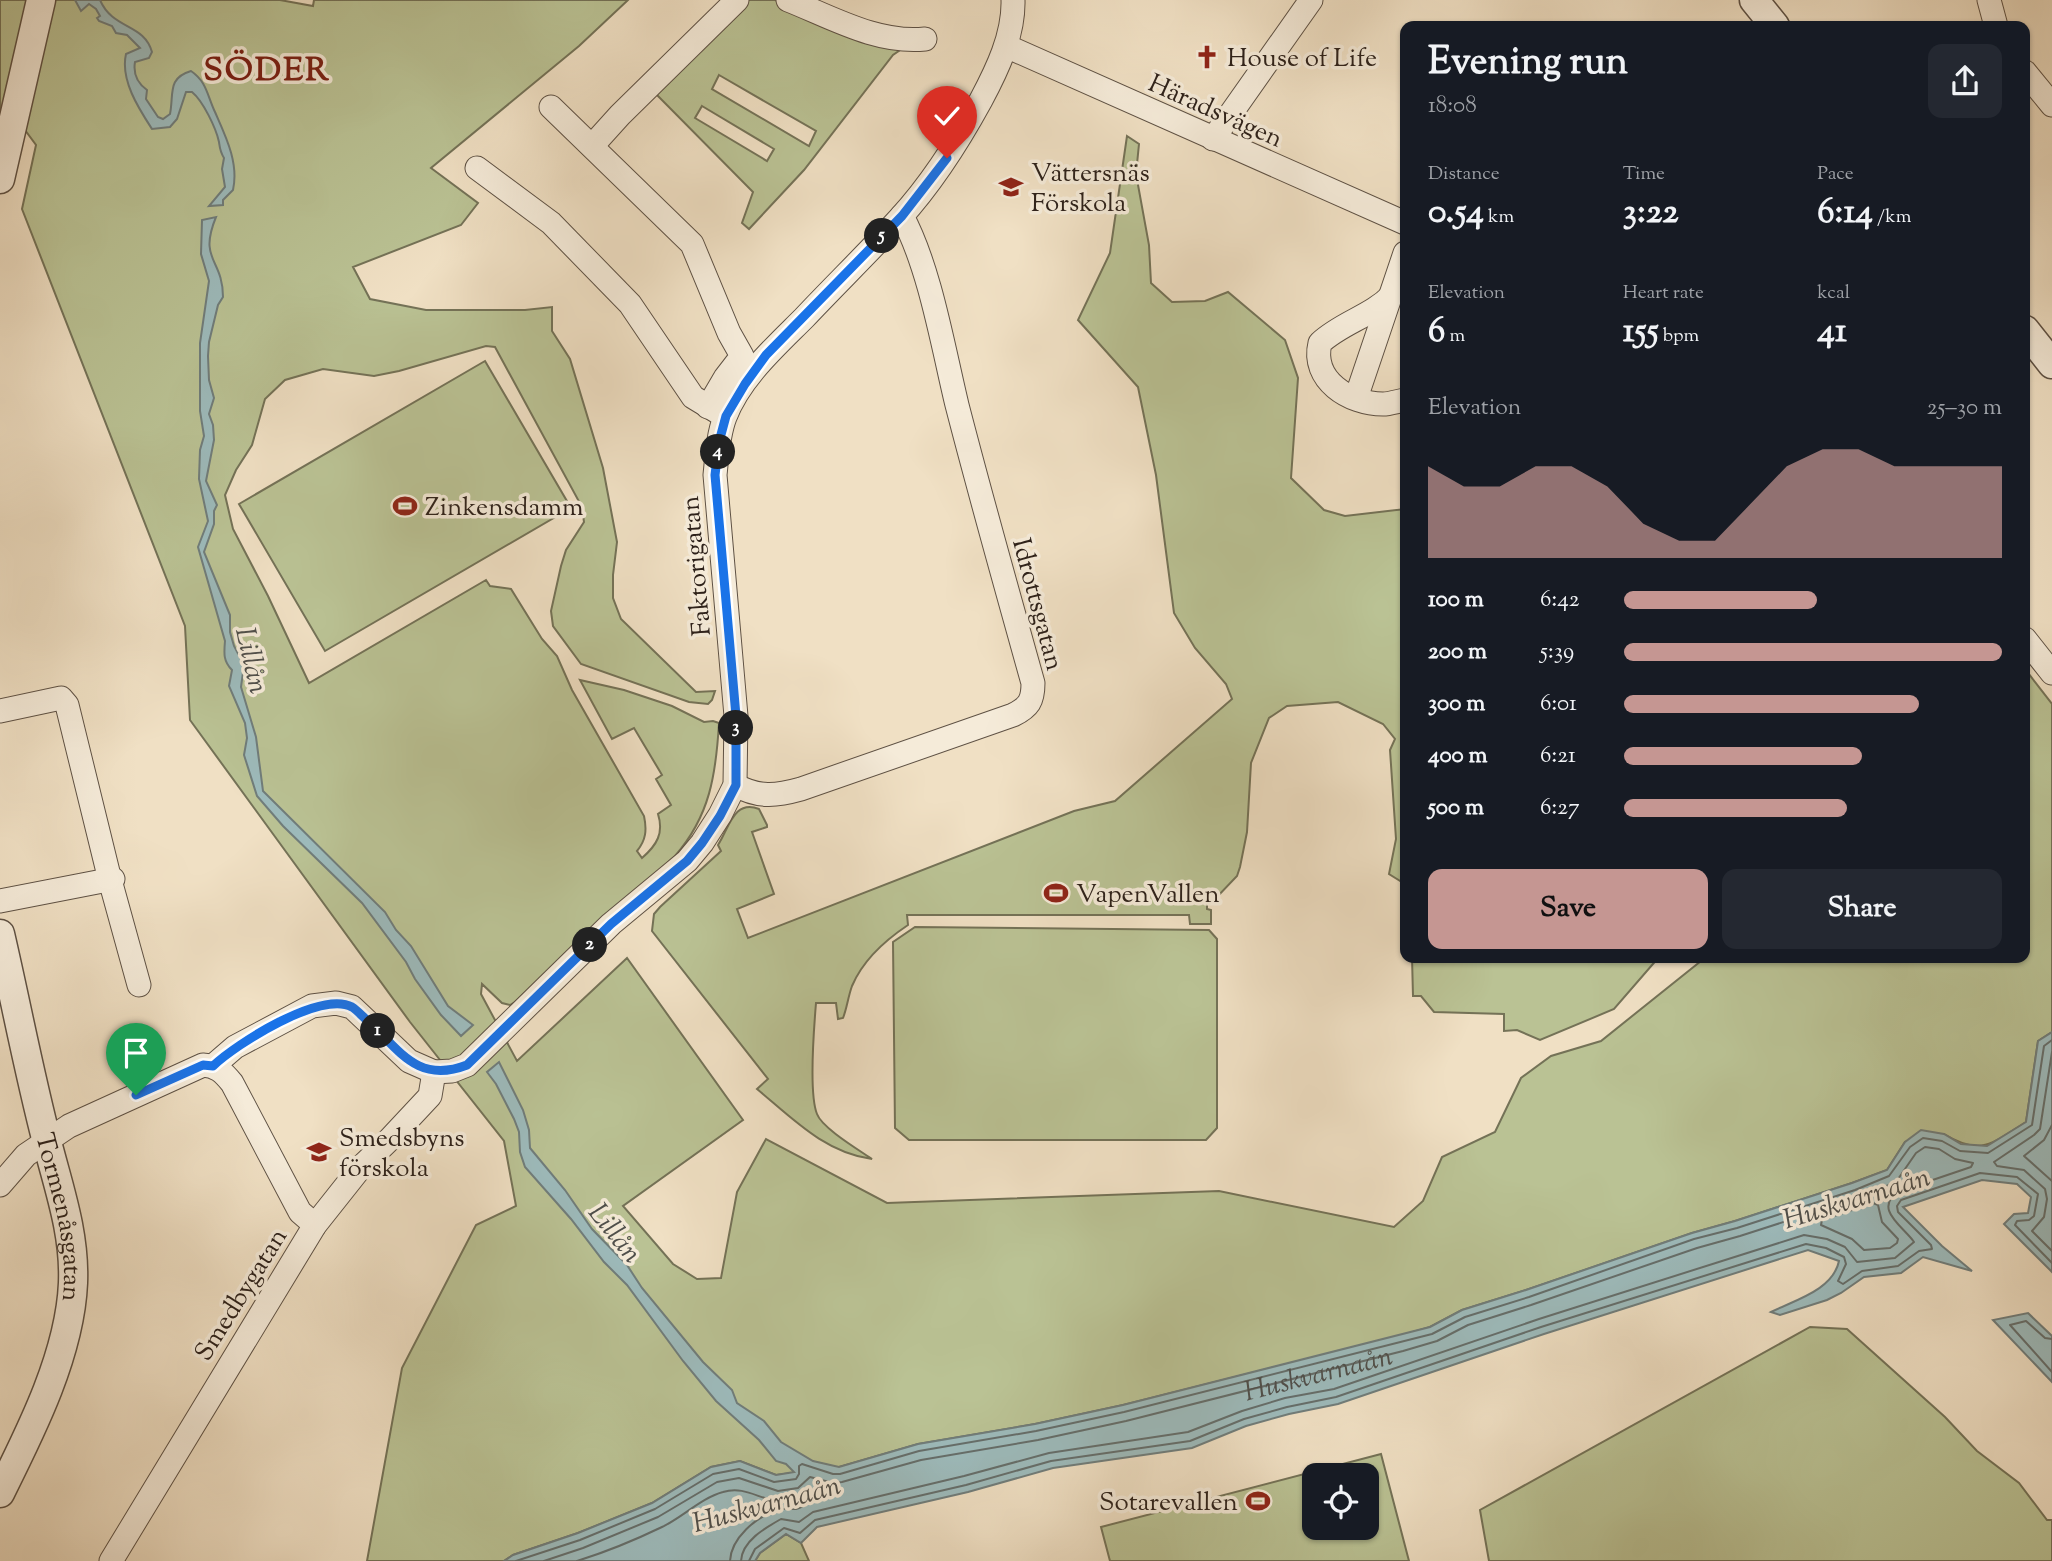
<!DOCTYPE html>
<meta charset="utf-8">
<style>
:root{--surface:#171b24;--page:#242831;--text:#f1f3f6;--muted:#9ea1a6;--accent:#c59692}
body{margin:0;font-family:"Sorts Mill Goudy",serif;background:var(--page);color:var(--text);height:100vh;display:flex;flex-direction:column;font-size:26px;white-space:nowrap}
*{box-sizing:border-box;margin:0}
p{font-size:23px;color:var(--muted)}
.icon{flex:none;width:38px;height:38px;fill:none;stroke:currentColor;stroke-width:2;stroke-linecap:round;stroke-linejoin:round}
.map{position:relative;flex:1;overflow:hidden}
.sheet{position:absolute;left:1400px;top:21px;width:630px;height:942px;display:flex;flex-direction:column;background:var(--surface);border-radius:14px;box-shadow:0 2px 5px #0004}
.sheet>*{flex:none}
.buttons{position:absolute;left:1302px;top:1463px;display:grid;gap:14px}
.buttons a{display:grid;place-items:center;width:77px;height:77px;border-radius:14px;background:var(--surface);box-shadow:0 2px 5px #0004;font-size:35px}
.pin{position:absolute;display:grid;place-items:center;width:60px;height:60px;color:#fff;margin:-72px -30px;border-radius:50% 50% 50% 0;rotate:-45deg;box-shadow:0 0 7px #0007}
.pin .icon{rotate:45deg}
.km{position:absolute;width:35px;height:35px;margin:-18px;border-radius:50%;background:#222;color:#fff;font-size:19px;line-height:35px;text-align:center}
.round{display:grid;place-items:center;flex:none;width:74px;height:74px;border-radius:14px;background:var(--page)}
.head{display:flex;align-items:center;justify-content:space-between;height:119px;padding:0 28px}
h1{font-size:38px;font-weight:700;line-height:52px}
.figures{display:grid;grid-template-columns:repeat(3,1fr);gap:10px;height:119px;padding:7px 28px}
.figures div{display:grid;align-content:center}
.figures b{font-size:35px;font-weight:700}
.figures small{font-size:19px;font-weight:400}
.figures p{font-size:19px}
.chart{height:196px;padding:14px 28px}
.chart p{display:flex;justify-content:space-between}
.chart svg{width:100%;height:126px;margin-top:7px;fill:var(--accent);opacity:.7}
.cta{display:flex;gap:14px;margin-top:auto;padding:14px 28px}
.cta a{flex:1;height:80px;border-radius:14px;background:var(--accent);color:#111;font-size:28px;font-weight:700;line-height:80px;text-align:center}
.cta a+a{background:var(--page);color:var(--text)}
ul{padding:0 28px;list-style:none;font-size:23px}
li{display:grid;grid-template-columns:112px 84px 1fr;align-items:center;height:52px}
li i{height:18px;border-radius:9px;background:var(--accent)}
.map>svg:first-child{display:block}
.green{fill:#bac294;stroke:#747257;stroke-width:2;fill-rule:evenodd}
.water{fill:#9dbbbc;stroke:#707d7b;stroke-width:2}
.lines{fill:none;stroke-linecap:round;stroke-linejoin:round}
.shore{stroke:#656e6b;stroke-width:2}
.minor-casing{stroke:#5e5144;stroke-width:25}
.tertiary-casing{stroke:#5e5144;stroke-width:31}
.minor{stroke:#f5ebd9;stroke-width:23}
.tertiary{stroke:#f5ebd9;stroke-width:28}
.route-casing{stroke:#fff;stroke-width:14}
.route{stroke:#1a73e8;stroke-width:9}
.labels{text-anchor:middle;stroke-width:7;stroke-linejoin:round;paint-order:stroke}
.poi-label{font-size:26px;fill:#2d211a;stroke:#f5ebd9;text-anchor:start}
.street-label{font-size:26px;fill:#2d211a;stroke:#f5ebd9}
.water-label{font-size:28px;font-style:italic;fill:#4f4f4b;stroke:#f5ebd9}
.district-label{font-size:33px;font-weight:bold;letter-spacing:2px;fill:#7a1f14;stroke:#f5ebd9}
</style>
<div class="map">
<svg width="2052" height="1561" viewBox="0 0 2052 1561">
<rect width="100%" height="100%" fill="#f0e0c4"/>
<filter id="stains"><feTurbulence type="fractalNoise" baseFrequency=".00286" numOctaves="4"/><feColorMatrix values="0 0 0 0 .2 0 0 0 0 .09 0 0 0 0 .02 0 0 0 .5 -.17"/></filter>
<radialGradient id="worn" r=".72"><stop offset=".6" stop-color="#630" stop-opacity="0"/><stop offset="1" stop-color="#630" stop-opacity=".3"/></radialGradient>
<g class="green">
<path d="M0 0H280L313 6 314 0H628L579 46 431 168 478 203 461 225 353 267 370 299 426 310H525L552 307V331L570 359 603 468 617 542 613 575V598L621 619 696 692 715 691 712 700 708 704 689 702 581 664 553 626 551 611 561 566 566 550 584 522 582 507 495 347 486 346 399 371 374 376 323 369 285 380 265 399 252 445 236 470 225 495 233 529 268 596 309 683 486 580 490 586 511 589 542 639 557 656 572 690 644 816C647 830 646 840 637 851L642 858C657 845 664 833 658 814L671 805 656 779 662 775 634 728 612 739 580 680 624 690 672 706 704 722 713 721 719 723C716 774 710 816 675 856L515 1002 510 1005 502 1003 482 984 481 994 517 1061 627 958 743 1120 623 1206 673 1264 697 1279 721 1278 737 1192 766 1139 887 1203 1219 1191 1394 1227 1423 1201 1442 1157 1495 1132 1521 1078 1551 1056 1601 1041 1706 957H2025V669L2052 704V1032L2038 1041 2026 1122C1992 1143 1982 1157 1944 1134L1905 1142 1887 1170 1852 1183 1735 1221 1692 1233 1526 1290 1462 1310 1430 1327 1399 1336 1123 1405 1035 1424 918 1444 839 1467 776 1475 740 1461 711 1467 652 1503 578 1533 513 1555 504 1561H367L402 1368 476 1225 516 1206 504 1141 410 1022 190 720 185 626 22 209 36 145 8 107 0 136Z"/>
<path d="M744 0H775L906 46 893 55 804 170 749 229 742 223 753 192 653 91ZM719 75 816 131 809 146 712 89ZM702 106 774 149 767 161 695 118Z"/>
<path d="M1127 136 1139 144 1136 174 1149 245 1151 283 1172 302 1205 301 1228 292 1285 340 1298 378 1291 478 1324 510 1345 516 1405 509V884L1389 874 1396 839 1390 750 1395 739 1383 724 1338 702 1287 706 1269 718 1251 763 1247 832 1240 867 1237 876 1216 898 1207 904V909L1211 910V924H1190L1189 915H907L908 925C884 941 863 960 852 986 848 997 847 1008 843 1018L838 1019 836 1003H816C814 1027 809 1094 817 1114 822 1128 859 1150 872 1159 825 1153 792 1118 757 1089L768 1079 652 931 654 914 660 907 721 851 718 845C729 828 734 799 759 809L767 825V827L752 832 774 894 737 909 748 938 1074 811 1115 801 1232 699 1226 684 1195 648 1174 613 1156 475 1138 387 1078 320 1110 253Z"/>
<polygon points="485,361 571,508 325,651 239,504"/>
<polygon points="915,927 1209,930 1217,939 1217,1128 1206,1140 909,1140 895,1128 893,942"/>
<polygon points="1412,957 1631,958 1659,957 1614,1009 1540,1040 1517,1030 1504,1031 1504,1014 1434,1012 1421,996 1413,996"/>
<polygon points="1810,1327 1847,1329 1945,1417 1977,1451 2019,1483 2047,1520 2052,1520 2052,1561 1489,1561 1480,1510"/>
<path d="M1381 1454 1409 1561H1110L1101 1527ZM1314 1475H1367V1528H1314Z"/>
<polygon points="786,1534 801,1543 809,1561 755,1561 760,1553"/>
</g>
<g class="water">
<path d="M75 0H100C113 30 144 23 152 52L149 58 135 62C133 74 137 83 147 90L146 99 158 117 163 119 170 114C174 94 167 78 191 71 207 82 207 95 215 112 226 137 239 163 233 190L223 200V205L209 206 225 187 222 169 224 158C220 152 220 149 219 142 216 128 203 101 192 92H186L177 119 170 127 152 129C139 109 120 80 126 54L140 48 127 35 116 33 112 26 99 21 97 18 100 16 96 9 89 4 81 11Z"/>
<path d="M216 217C198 261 223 258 223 297L218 305 209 342 208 356 209 380 214 398 209 414 213 425 214 440 206 481 217 505 214 511V524L204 552 230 615V632L234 646 244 665 241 687 256 737 263 791 385 912 396 930 411 946 448 1006 473 1025 461 1036 441 1015 415 979 406 962 362 903 283 826 257 796 244 755 247 738 245 723 229 686 232 670C223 661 224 653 225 641L198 547 208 521 199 479 200 450 204 436 200 411V343L209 281 201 254 202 220Z"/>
<path d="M2052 1032V1272L2004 1224 2014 1214 2028 1213 2031 1197 2017 1184 1982 1180 1903 1207 1942 1246 1972 1271 1923 1257 1901 1273 1864 1277 1841 1293 1827 1300 1780 1315 1771 1312C1795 1300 1833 1290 1839 1261L1808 1250 1544 1334 1338 1404 1289 1414 1246 1426 1192 1448 1053 1468 968 1492 817 1527 801 1543 786 1534 760 1553 755 1561H504L513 1555 578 1533 652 1503 711 1467 740 1461 776 1475 794 1472 786 1464 776 1461 759 1440 716 1401 683 1361 627 1285 604 1262 571 1219 525 1167 520 1152 519 1132 514 1119 496 1084 487 1072 499 1062 523 1110 529 1130 530 1148 565 1190 592 1229 627 1265 642 1288 703 1362 732 1390 737 1403 764 1421 781 1442 813 1461 839 1467 918 1444 1035 1424 1123 1405 1430 1327 1462 1310 1526 1290 1692 1233 1735 1221 1852 1183 1887 1170 1905 1142 1921 1130 1944 1134 1961 1144 1987 1146 2026 1122 2038 1041Z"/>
<polygon points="2028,1313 2052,1336 2052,1382 1993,1320"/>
</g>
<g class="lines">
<g class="shore">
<polyline points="2052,1052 2040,1129 2034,1135 1994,1162 1997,1166 2024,1170 2045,1189 2047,1199 2044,1217 2032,1231 2052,1251"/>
<polyline points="2052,1125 2044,1140 2024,1156 2052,1181"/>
<polygon points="1873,1203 1878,1205 1882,1222 1898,1239 1897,1243 1890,1248 1864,1250 1852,1239 1821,1225 1822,1220"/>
<polyline points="2052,1339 2045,1338 2026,1321 2010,1325 2052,1372"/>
<polyline points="516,1561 580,1540 655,1509 713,1474 739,1469 774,1482 796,1479 799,1474 799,1466 802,1464 833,1474 840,1474 919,1451 1036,1431 1124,1412 1432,1334 1465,1317 1529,1297 1694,1239 1737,1228 1855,1190 1889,1176 1910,1147 1923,1138 1942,1141 1960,1151 1988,1153 2032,1125 2044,1046 2052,1040"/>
<path id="s1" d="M544 1561 583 1548 658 1517 717 1482 739 1478 778 1491 798 1488 810 1477 833 1483 842 1482 921 1460 1038 1440 1126 1421 1403 1351 1437 1341 1468 1325 1531 1305 1697 1248 1740 1236 1858 1198 1896 1182 1916 1153 1925 1147 1939 1149 1955 1159 1973 1163 1971 1167 1900 1191C1871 1208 1904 1227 1914 1242L1895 1258 1857 1262 1845 1247 1827 1239 1804 1235 1539 1319 1334 1389 1285 1398 1242 1411 1188 1432 1049 1453 964 1476 813 1512 799 1522 781 1519C765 1528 742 1541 741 1561"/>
<path d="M577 1561C606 1552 635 1540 662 1527 683 1517 701 1498 723 1492 756 1482 773 1520 814 1489L825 1492 824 1497C815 1500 807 1504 799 1508 793 1511 784 1507 777 1510 756 1517 731 1538 730 1561"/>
<polyline points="749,1561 755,1549 784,1528 800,1533 815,1520 966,1485 1051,1461 1190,1441 1244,1419 1287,1407 1336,1397 1541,1327 1806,1244 1826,1248 1844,1257 1846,1264 1838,1281 1843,1284 1862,1271 1898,1266 1919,1251 1932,1249 1931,1245 1898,1212 1897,1206 1901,1200 1980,1173 2017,1177 2038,1194 2034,1216 2029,1220 2017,1221 2015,1225 2052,1263"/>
</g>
<g class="minor-casing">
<g id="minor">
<path d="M788 0C831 17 877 44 925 39"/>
<polyline points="1989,0 1996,26"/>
<polyline points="1006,46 1405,223"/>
<polyline points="2025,72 2052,105"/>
<polyline points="551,107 692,244 729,333 742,356 725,378 708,407"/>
<polyline points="1213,139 1311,0"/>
<polyline points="592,146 620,115 737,0"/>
<polyline points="477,168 551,223 630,304 693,397 721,414"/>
<path d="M1392 295C1372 316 1341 323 1320 343 1311 380 1349 404 1383 404 1390 404 1398 401 1405 400"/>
<polyline points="1356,398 1405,253"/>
<polyline points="2025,639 2052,673"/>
<polyline points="0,711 61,698 67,705 110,880 139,985"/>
<path d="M735 785C759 798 776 796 801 789L1013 715C1029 707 1033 701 1033 683 1007 590 981 498 957 405 943 347 930 268 902 216"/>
<polyline points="0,901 113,879"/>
<polyline points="213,1066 235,1047 312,1006 336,1003 352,1007 409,1061 434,1072"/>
<path d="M0 1185 26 1155 69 1126 203 1065C217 1066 223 1072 232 1083L300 1212 315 1225"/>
<path d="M111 1561 315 1225 361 1167 387 1142 430 1096 434 1072 452 1071 467 1065 611 924 687 861 702 843 720 815 735 785 736 716 715 475C717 456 718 435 725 417 740 378 775 347 804 318 836 284 869 252 900 218 932 183 958 142 981 100 997 70 1014 35 1013 0"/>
</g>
</g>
<g class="tertiary-casing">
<g id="tertiary">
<polyline points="1754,0 1775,26"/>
<polyline points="0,179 41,0"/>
<polyline points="2025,330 2052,364"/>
<path id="s2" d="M0 934C16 1003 29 1073 47 1142 59 1189 75 1233 73 1283 70 1354 31 1431 0 1493"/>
</g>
</g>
<use href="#minor" class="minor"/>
<use href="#tertiary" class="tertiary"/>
</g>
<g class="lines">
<g class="route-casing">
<path id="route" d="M136 1095 203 1065 213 1066C236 1044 321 990 352 1007 357 1010 363 1017 368 1021 400 1051 418 1084 467 1065L611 924 687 861 702 843 720 816 736 785V716L715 475 719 442 726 416 745 384 766 355 902 216 947 158"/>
</g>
<use href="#route" class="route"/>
</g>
<defs>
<g id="church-bare" transform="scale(1.89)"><path d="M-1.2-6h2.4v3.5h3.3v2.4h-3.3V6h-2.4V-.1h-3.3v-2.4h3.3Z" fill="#8f2418" stroke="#f5ebd9" stroke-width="2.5" paint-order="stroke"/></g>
<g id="school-bare" transform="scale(1.89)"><path d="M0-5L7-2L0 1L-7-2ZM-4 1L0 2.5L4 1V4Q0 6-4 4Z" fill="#8f2418" stroke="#f5ebd9" stroke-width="2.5" paint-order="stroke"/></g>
<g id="stadium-bare" transform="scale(1.89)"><path d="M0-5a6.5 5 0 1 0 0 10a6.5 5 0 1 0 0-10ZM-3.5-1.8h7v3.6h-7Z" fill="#8f2418" stroke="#f5ebd9" stroke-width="2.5" paint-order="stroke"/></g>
</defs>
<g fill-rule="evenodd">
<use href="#church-bare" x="1207" y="57"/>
<use href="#school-bare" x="1011" y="187"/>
<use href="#stadium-bare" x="405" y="506"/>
<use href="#stadium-bare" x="1056" y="893"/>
<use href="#school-bare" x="319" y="1152"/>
<use href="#stadium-bare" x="1258" y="1501"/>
</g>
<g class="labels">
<g class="poi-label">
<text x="1227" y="66">House of Life</text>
<text x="1031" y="181">Vättersnäs<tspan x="1031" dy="30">Förskola</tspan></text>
<text x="425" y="515">Zinkensdamm</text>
<text x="1076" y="902">VapenVallen</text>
<text x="339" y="1146">Smedsbyns<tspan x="339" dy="30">förskola</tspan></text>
<text x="1238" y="1510" text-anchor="end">Sotarevallen</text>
</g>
<g class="street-label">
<text transform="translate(1216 110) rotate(24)" y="9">Häradsvägen</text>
<text transform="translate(695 566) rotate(-95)" y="9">Faktorigatan</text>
<text transform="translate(1039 604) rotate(75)" y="9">Idrottsgatan</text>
<text dy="9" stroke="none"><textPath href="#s2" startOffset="290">Tormenåsgatan</textPath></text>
<text transform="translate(240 1294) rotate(-58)" y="9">Smedbygatan</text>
</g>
<g class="water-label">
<text transform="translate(253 660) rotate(77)" y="10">Lillån</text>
<text transform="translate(1856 1197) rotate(-17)" y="10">Huskvarnaån</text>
<text transform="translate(616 1232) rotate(51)" y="10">Lillån</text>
<text dy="10" stroke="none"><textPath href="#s1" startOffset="812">Huskvarnaån</textPath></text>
<text transform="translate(766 1503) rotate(-15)" y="10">Huskvarnaån</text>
</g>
<g class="district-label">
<text x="267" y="80">SÖDER</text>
</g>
</g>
<rect width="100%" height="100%" filter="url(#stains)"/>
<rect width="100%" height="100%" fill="url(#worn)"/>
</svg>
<div class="buttons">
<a><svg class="icon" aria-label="locate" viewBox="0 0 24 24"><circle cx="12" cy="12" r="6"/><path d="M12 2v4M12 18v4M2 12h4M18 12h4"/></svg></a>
</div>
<div class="pin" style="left:136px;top:1095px;background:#1e9e55"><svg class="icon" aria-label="arrive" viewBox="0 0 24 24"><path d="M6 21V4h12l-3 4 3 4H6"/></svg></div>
<div class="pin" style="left:947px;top:158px;background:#d93025"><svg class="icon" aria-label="check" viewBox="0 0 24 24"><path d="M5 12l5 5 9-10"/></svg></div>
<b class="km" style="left:378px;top:1031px">1</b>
<b class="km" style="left:590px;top:945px">2</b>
<b class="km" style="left:736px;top:728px">3</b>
<b class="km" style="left:718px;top:452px">4</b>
<b class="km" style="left:882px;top:236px">5</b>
<section class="sheet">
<div class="head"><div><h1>Evening run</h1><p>18:08</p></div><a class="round"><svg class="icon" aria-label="share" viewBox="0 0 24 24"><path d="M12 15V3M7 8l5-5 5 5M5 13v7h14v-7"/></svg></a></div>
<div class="figures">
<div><p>Distance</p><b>0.54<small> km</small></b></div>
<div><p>Time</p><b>3:22</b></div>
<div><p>Pace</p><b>6:14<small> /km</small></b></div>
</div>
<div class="figures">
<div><p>Elevation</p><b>6<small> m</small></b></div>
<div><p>Heart rate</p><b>155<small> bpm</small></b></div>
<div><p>kcal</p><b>41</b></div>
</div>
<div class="chart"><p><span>Elevation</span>25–30 m</p>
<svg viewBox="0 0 160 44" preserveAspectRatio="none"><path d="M0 44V12L10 19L20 19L30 12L40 12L50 19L60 32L70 38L80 38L90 25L100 12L110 6L120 6L130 12L140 12L150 12L160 12V44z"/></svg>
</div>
<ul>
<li><b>100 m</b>6:42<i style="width:51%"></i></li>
<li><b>200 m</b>5:39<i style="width:100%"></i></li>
<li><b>300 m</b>6:01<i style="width:78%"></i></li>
<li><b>400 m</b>6:21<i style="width:63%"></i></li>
<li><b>500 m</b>6:27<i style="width:59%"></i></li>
</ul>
<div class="cta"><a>Save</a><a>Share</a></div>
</section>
</div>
